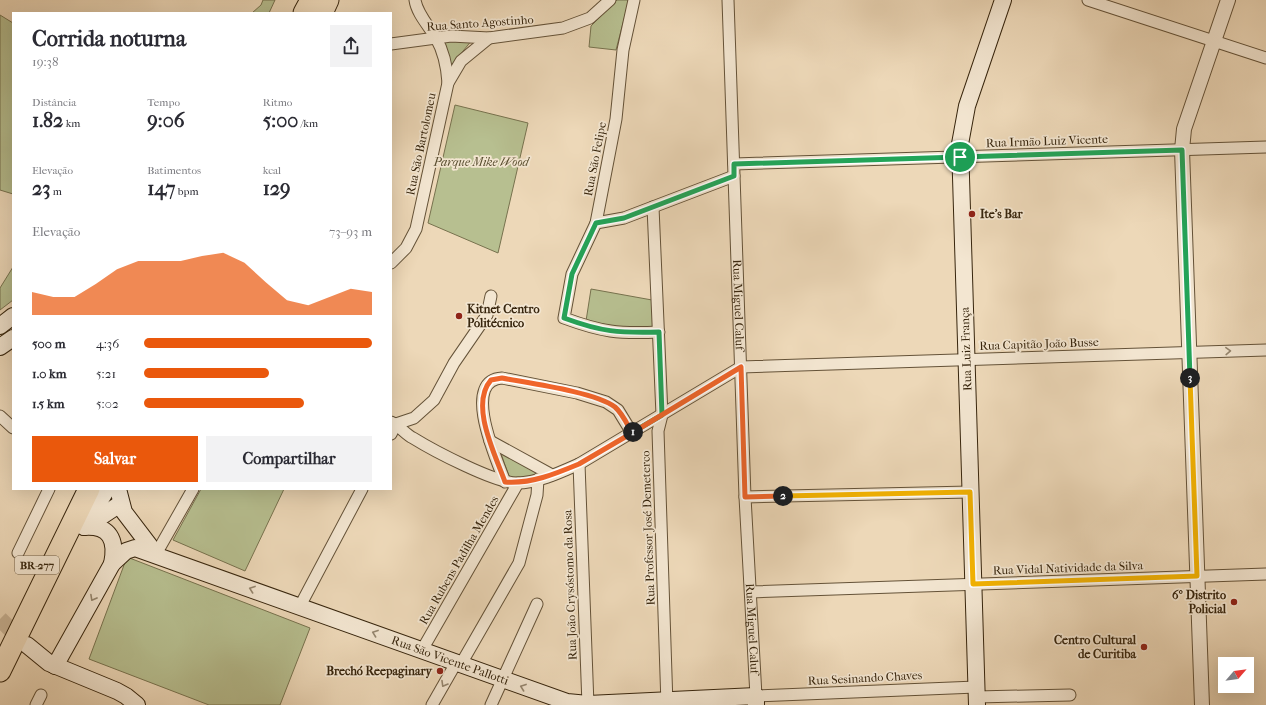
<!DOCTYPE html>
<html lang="pt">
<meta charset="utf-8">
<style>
:root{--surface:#fff;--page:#f2f2f3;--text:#2b2b33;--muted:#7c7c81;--accent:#ea580c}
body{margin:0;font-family:"IM FELL French Canon",serif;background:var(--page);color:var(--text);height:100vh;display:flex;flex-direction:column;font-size:15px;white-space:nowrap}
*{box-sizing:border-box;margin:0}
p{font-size:13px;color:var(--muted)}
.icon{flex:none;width:22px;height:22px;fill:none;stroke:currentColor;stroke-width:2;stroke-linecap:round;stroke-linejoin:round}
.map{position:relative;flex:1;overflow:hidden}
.details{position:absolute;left:12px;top:12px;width:380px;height:478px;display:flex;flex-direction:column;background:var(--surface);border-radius:0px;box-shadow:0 4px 16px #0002}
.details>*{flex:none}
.needle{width:26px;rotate:62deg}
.fabs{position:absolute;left:1218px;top:657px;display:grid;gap:8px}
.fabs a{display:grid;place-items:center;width:36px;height:36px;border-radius:0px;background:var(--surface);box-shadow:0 4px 16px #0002;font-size:20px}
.pin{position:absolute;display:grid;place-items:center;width:34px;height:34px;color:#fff;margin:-17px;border:2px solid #fff;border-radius:50%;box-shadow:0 1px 4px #0007}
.km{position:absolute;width:20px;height:20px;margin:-10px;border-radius:50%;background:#222;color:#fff;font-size:11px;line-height:20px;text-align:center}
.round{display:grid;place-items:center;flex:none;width:42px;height:42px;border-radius:0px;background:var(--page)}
.overview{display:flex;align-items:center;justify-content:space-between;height:68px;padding:0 20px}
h1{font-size:22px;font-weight:700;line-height:30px}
.metrics{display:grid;grid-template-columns:repeat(3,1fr);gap:6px;height:68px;padding:4px 20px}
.metrics div{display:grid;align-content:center}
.metrics b{font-size:20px;font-weight:700}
.metrics small{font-size:11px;font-weight:400}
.metrics p{font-size:11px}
.chart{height:112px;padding:8px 20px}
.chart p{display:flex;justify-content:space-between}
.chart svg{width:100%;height:72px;margin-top:4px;fill:var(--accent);opacity:.7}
.primary-button{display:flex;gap:8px;margin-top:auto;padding:8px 20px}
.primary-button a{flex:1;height:46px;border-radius:0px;background:var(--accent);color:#fff;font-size:16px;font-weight:700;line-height:46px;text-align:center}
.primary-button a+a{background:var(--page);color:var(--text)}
ul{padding:0 20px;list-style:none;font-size:13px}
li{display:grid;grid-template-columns:64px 48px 1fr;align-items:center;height:30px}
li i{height:10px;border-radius:5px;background:var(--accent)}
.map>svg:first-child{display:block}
.green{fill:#b7bf90;stroke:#77724e}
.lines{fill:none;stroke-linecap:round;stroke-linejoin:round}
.secondary-tunnel{stroke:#c9b496;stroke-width:16;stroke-dasharray:16 8;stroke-linecap:butt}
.minor-casing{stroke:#645238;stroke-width:13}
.tertiary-casing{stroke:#645238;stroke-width:16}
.secondary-casing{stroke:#37250d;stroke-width:18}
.motorway-casing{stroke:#37250d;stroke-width:23}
.minor{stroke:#f3e6d1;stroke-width:11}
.tertiary{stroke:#f3e6d1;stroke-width:14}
.secondary{stroke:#f3e6d1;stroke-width:16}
.motorway{stroke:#edd8b8;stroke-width:21}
.oneway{stroke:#95866f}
.split-1-casing{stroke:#fff;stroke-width:8}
.split-2-casing{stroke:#fff;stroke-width:8}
.split-3-casing{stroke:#fff;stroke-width:8}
.split-4-casing{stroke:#fff;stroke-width:8}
.split-1{stroke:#22a559;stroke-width:5}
.split-2{stroke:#f0652b;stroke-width:5}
.split-3{stroke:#f5b400;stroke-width:5}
.split-4{stroke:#22a559;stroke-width:5}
.poi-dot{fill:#8f2418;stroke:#f3e6d1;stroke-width:1.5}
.labels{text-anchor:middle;stroke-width:3.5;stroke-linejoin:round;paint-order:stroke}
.shield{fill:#f3e6d1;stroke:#6f5f48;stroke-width:1}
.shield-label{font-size:11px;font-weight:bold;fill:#37250d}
.street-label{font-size:12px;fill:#37250d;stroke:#f3e6d1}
.park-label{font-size:12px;font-style:italic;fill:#574c2e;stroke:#f3e6d1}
.poi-label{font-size:12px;font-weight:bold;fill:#37250d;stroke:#f3e6d1;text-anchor:end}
</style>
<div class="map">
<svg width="1266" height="705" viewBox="0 0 1266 705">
<rect width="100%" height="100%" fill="#edd8b8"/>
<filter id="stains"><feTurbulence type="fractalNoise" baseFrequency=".005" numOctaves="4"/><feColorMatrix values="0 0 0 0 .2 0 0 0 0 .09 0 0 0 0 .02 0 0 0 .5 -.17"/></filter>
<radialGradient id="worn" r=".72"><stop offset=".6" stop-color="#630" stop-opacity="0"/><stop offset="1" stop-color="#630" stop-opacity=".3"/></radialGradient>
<g class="green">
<polygon points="263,0 275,0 269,13 252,13 261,5"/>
<polygon points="617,0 629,0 616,50 589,47 591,26"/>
<polygon points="0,15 13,23 13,194 0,190"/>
<polygon points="472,40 451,66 442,41"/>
<polygon points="455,105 528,123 498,253 428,223"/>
<polygon points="13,267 13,300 0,310 0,288"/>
<polygon points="591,289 652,300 653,328 630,329 586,321"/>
<polygon points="500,451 538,472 538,474 518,479 509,476"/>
<polygon points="201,489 284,489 245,571 173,540"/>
<polygon points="127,557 310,628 280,705 209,705 89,659"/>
</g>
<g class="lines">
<polyline class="secondary-tunnel" points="0,619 24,643"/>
<g class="minor-casing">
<g id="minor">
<path d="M415 0C417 14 429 26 436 38 444 52 447 67 448 83"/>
<path d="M634 0 623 50 616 119 596 223 572 274 564 318C602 332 618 334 659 332"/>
<path id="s1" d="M728 0 745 497 756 696 976 687"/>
<polyline points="1088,0 1266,58"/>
<polyline points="391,44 451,36 489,38 563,28 590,18 610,0"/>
<polyline points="734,164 1266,147"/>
<polyline points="653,207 662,415 658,431 667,705"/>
<polyline points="596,223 624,218 734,176"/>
<polyline points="391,263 406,248 416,229 448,83 461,61 489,38"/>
<polyline points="0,416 13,428"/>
<path d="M391 422C400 426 405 434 413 438 434 451 495 483 517 483 538 483 561 472 579 464L741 367 1266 350"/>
<polyline points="391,434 396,424 414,418 434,400 454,363 487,315 491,296"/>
<polyline points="490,441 552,475"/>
<polyline points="579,464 588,705"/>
<path d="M505 482C498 463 460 380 502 378L577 393 606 402 618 410 632 433"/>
<polyline points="745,497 970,492"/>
<polyline points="18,553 49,489"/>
<polyline points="156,554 193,489"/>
<polyline points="751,592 1266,574"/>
<polyline points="300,606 362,489"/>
<polyline points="422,650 518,483"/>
<polyline points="461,664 519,563 537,495 538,479"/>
<polyline points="976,697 1070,695"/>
<polyline points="36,705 41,695"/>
<polyline points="432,705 456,663"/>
<polyline points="491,705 537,604"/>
</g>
</g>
<g class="tertiary-casing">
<polyline id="tertiary" points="1202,705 1182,150 1184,129 1228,0"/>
</g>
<g class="secondary-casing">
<g id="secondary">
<polyline points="0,326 13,316"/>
<polyline points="0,347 13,338"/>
<polyline points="118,489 124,512 156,554"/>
<polyline points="87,526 120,504"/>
<path d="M84 527C110 525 117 540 112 564"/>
<polyline points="84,527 107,489"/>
<polyline points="27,645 49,663 117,691 126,696 137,705"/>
<path id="s2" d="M55 666 112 564 126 551 135 548 567 702 588 704 756 696V705"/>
<polyline points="977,705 960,144 967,106 1003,0"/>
</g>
</g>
<g class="motorway-casing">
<g id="motorway">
<polyline points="304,13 311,0"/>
<polyline points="322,13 328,0"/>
<polyline points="0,671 89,489"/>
</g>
</g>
<use href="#minor" class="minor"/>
<use href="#tertiary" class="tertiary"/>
<use href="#secondary" class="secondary"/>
<use href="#motorway" class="motorway"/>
</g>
<defs><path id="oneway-chevron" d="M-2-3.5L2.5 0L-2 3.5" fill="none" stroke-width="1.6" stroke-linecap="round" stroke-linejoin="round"/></defs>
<g class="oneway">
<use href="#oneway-chevron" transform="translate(1228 351) rotate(-2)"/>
<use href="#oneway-chevron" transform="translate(252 589) rotate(-160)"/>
<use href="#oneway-chevron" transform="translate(93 598) rotate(119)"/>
<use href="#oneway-chevron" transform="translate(375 633) rotate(-160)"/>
<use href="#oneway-chevron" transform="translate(444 684) rotate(120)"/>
<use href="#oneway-chevron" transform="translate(523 687) rotate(-160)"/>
</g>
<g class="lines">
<g class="split-1-casing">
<path id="split-1" d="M633 432 662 415 659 332C618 333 602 332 564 318L572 274 596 223 624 218 734 176V164L960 157"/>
</g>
<g class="split-2-casing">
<path id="split-2" d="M633 432 632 433 579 464C555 474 531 484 505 482 496 456 469 405 491 380L502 378C528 383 595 392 615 407 623 414 627 424 632 433L741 367 745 497 783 496"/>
</g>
<g class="split-3-casing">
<polyline id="split-3" points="783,496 970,492 973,584 1197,576 1190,378"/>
</g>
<g class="split-4-casing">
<polyline id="split-4" points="960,157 1182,150 1190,378"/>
</g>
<use href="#split-1" class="split-1"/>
<use href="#split-2" class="split-2"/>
<use href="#split-3" class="split-3"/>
<use href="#split-4" class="split-4"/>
</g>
<g class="poi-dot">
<circle cx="972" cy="214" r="4"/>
<circle cx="459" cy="316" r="4"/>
<circle cx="1234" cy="602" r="4"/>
<circle cx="1144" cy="647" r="4"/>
<circle cx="440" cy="671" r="4"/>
</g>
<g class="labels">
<rect class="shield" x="15" y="556" width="44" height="18" rx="3"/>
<g class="shield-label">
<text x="37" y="569">BR-277</text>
</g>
<g class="street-label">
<text transform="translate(480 23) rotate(-4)" y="4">Rua Santo Agostinho</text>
<text transform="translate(1047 141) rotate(-2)" y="4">Rua Irmão Luiz Vicente</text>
<text transform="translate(421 144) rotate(-78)" y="4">Rua São Bartolomeu</text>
<text transform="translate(595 159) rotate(-79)" y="4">Rua São Felipe</text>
<text dy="4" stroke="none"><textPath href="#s1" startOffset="305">Rua Miguel Caluf</textPath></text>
<text transform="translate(1039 344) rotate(-2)" y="4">Rua Capitão João Busse</text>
<text transform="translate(966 349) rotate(-92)" y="4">Rua Luiz França</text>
<text transform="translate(648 528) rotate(-92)" y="4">Rua Professor José Demeterco</text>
<text transform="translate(459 560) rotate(-60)" y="4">Rua Rubens Padilha Mendes</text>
<text transform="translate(1068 568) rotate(-2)" y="4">Rua Vidal Natividade da Silva</text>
<text transform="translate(570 585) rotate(-92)" y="4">Rua João Crysóstomo da Rosa</text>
<text dy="4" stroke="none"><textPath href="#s1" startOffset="629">Rua Miguel Caluf</textPath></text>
<text dy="4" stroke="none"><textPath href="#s2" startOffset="480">Rua São Vicente Pallotti</textPath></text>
<text transform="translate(865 678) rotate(-3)" y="4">Rua Sesinando Chaves</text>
</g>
<g class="park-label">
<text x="481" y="166">Parque Mike Wood</text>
</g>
<g class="poi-label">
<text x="980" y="218" text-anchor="start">Ite’s Bar</text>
<text x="467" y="313" text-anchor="start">Kitnet Centro<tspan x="467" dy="14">Politécnico</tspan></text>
<text x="1226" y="599">6º Distrito<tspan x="1226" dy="14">Policial</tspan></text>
<text x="1136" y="644">Centro Cultural<tspan x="1136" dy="14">de Curitiba</tspan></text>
<text x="432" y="675">Brechó Reepaginary</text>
</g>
</g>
<rect width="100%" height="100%" filter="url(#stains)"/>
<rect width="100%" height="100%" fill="url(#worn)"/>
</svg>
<div class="fabs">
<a><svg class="needle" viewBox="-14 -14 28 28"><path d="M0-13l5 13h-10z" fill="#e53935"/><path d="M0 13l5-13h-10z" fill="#7c7c81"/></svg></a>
</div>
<div class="pin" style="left:960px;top:157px;background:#1e9e55"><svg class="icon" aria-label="arrive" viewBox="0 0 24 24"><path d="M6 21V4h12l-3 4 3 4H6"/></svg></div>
<b class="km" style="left:633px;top:432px">1</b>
<b class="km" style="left:783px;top:496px">2</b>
<b class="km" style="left:1190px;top:378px">3</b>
<section class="details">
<div class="overview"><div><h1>Corrida noturna</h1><p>19:38</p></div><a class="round"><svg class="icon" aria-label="share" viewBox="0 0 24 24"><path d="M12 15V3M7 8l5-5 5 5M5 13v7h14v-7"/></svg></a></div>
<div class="metrics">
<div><p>Distância</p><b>1.82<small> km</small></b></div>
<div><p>Tempo</p><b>9:06</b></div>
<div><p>Ritmo</p><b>5:00<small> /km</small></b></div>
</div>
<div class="metrics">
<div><p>Elevação</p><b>23<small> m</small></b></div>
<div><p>Batimentos</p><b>147<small> bpm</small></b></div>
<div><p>kcal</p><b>129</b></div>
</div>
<div class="chart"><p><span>Elevação</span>73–93 m</p>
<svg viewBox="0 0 160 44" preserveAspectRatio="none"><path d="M0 44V30L10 33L20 33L30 25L40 16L50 11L60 11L70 11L80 8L90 6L100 12L110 24L120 35L130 38L140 33L150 28L160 30V44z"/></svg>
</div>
<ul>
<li><b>500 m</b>4:36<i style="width:100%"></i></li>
<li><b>1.0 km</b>5:21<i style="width:55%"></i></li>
<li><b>1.5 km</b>5:02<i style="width:70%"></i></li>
</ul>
<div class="primary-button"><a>Salvar</a><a>Compartilhar</a></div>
</section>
</div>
